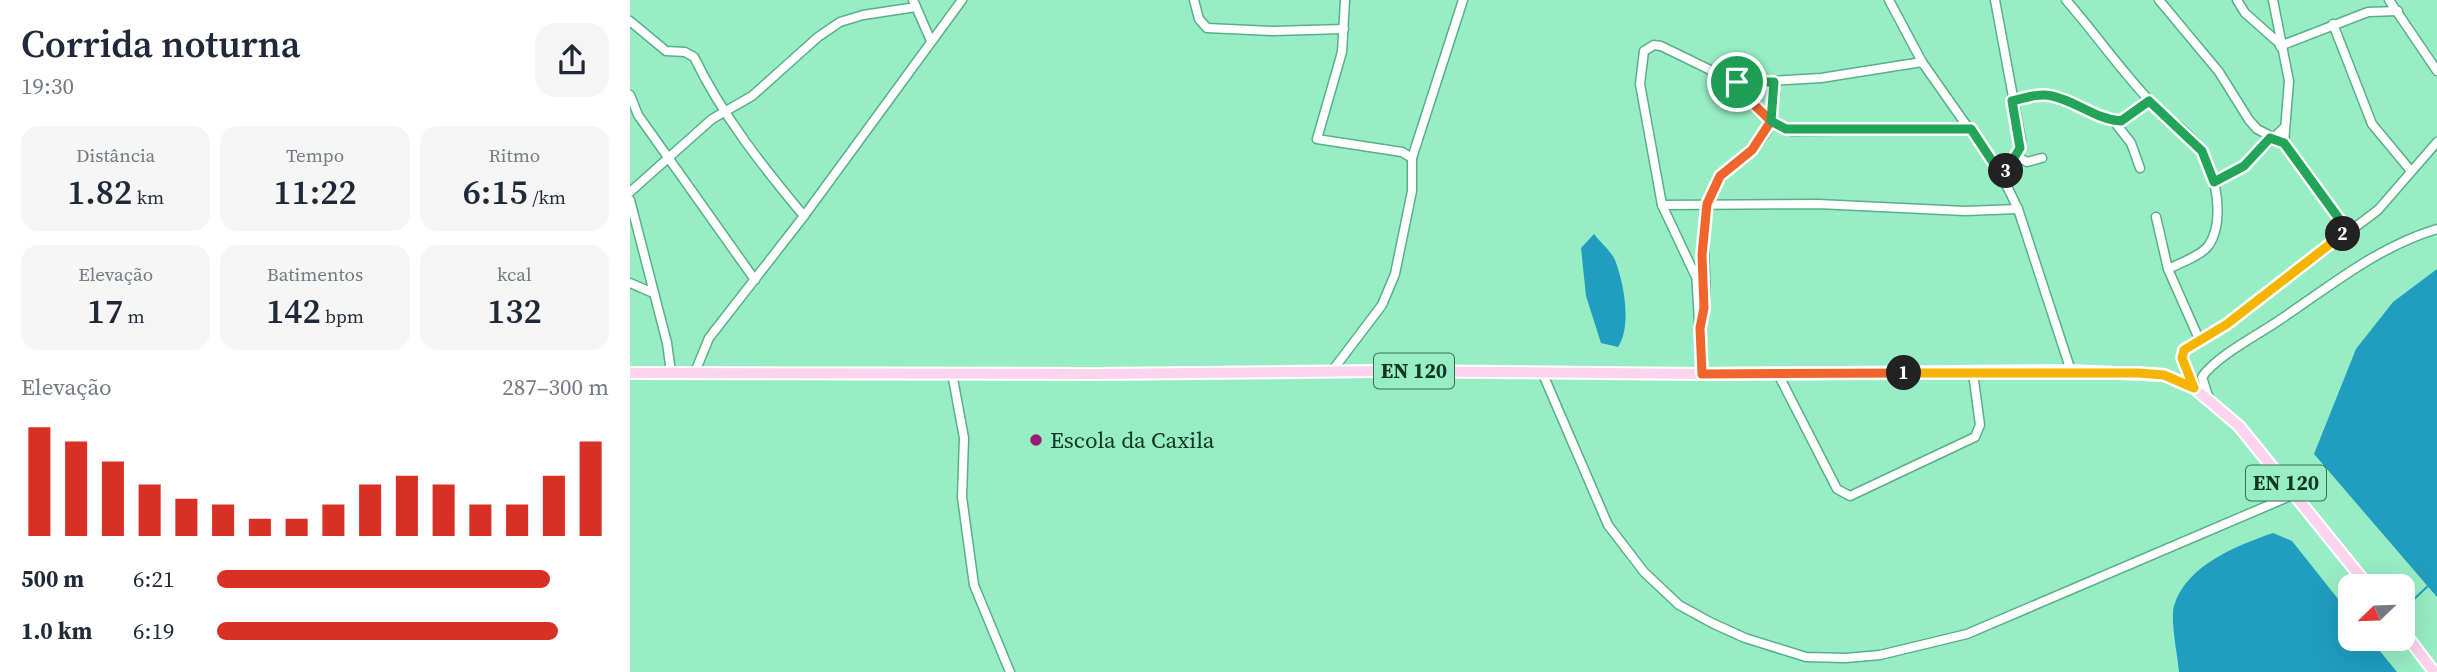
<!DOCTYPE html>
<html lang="pt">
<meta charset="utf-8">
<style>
:root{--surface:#fff;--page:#f6f6f7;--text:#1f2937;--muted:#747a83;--accent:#d93025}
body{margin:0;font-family:"Source Serif 4",serif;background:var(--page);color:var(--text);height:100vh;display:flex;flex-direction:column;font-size:26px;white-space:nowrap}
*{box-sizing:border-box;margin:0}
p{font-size:23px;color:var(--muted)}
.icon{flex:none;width:38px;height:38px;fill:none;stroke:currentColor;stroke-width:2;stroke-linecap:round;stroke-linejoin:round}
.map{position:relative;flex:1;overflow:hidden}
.side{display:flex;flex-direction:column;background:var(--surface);width:630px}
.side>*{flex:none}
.needle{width:46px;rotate:247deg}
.controls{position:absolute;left:1708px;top:574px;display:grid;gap:14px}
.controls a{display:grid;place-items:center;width:77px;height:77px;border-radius:14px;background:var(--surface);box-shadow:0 7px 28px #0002;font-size:35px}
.pin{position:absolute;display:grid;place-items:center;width:60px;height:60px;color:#fff;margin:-30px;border:4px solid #fff;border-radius:50%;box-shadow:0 2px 7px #0007}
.km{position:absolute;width:35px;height:35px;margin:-18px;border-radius:50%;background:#222;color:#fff;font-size:19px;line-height:35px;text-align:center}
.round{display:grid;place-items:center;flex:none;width:74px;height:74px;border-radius:21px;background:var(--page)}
.head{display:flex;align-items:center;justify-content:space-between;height:119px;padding:0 21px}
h1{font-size:38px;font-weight:600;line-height:52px}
.figures{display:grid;grid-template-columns:repeat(3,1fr);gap:10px;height:119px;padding:7px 21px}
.figures div{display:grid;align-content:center;border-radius:18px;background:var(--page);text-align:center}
.figures b{font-size:35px;font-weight:600}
.figures small{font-size:19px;font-weight:400}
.figures p{font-size:19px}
.chart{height:196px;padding:14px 21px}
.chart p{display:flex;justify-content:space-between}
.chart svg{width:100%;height:126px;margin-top:7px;stroke:var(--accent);stroke-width:6}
ul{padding:0 21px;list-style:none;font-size:23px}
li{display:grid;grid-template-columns:112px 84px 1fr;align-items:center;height:52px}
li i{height:18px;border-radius:9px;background:var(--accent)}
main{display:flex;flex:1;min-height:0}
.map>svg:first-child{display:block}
.water{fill:#219dbf}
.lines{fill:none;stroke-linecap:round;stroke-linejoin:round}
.stream{stroke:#219dbf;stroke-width:2}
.minor-casing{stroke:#59b088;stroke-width:11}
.major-casing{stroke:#fff;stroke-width:14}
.minor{stroke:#fff;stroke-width:8}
.major{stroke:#fdd4ed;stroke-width:10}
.split-1-casing{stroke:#fff;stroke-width:14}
.split-2-casing{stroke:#fff;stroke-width:14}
.split-3-casing{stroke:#fff;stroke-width:14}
.split-4-casing{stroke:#fff;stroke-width:14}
.split-1{stroke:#f0652b;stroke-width:9}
.split-2{stroke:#f5b400;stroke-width:9}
.split-3{stroke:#22a559;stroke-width:9}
.split-4{stroke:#22a559;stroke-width:9}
.poi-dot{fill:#971c75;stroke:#97eec4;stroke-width:2.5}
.labels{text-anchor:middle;stroke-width:5;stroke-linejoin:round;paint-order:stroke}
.shield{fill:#97eec4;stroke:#386c55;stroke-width:2}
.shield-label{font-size:21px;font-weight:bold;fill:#103525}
.poi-label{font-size:23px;fill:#103525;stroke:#97eec4;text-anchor:start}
</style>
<main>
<section class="side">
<div class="head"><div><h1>Corrida noturna</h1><p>19:30</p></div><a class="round"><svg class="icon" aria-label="share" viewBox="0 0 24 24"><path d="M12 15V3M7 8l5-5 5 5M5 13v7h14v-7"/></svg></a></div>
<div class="figures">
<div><p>Distância</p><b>1.82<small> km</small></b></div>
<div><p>Tempo</p><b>11:22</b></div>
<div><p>Ritmo</p><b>6:15<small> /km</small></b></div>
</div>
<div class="figures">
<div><p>Elevação</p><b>17<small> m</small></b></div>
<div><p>Batimentos</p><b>142<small> bpm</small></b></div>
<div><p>kcal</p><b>132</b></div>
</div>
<div class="chart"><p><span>Elevação</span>287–300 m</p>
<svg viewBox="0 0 160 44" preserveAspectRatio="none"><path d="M5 44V6M15 44V11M25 44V18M35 44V26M45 44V31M55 44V33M65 44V38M75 44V38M85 44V33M95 44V26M105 44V23M115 44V26M125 44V33M135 44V33M145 44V23M155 44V11"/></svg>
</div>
<ul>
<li><b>500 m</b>6:21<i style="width:85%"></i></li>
<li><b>1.0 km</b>6:19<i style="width:87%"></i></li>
</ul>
</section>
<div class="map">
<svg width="1807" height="672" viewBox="0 0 1807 672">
<rect width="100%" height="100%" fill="#97eec4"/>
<g class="water">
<path d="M964 234C970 242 981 251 985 260 994 283 1002 326 988 347L971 343 956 296 951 248Z"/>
<polygon points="1807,269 1807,597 1684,454 1726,349 1763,302"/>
<path d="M1643 533 1662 541 1720 614V639H1740L1767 672H1549C1548 656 1540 621 1544 606 1556 565 1608 545 1643 533Z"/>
</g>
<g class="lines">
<polyline class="stream" points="1780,603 1800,584"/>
<g class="minor-casing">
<g id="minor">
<polyline points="283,0 301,41"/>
<polyline points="564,0 569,19 577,28 643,31 714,29"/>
<polyline points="715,0 712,52 687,139 772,152 782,158"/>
<polyline points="1259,0 1292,62 1372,176 1388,209 1441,371"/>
<polyline points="1365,0 1391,140 1386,156 1372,176"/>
<path d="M1436 0C1464 32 1489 68 1518 99 1535 118 1558 130 1572 151 1586 174 1595 221 1579 245 1571 256 1550 263 1538 269"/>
<polyline points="1529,0 1589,72 1619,120 1627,129 1654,143"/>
<polyline points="1607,0 1615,13 1649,43"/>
<polyline points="1643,0 1659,81 1654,143 1718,231"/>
<polyline points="1759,0 1807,71"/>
<path d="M0 21 36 51 55 52 64 57C92 115 133 167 174 216"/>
<polyline points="1703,24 1742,124 1781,171"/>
<polyline points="1650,46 1738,12 1768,11"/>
<path d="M1107 83C1117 103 1140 124 1162 131L1341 129"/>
<polyline points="0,95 8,115 125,280"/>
<path d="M1382 101C1395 98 1408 93 1422 96 1446 101 1465 119 1491 121L1519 101"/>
<polyline points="1483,120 1501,143 1510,168"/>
<polyline points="1386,156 1397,162 1412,158"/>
<polyline points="1584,182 1614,166 1654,128"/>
<polyline points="0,192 82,119 122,96 188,37 210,22 233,15 286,7"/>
<polyline points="0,200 37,343 41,372"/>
<polyline points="1032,205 1188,204 1335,211 1388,209"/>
<polyline points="1526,217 1538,269 1569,339"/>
<polyline points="1066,271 1072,374"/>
<polyline points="1065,275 1032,205 1010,84 1014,51 1024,45 1031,46 1107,83 1191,78 1292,62"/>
<polyline points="0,283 21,292"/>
<path d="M1070 328C1083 291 1067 244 1078 204 1089 161 1132 156 1141 120 1144 108 1143 94 1144 82"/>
<polyline points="702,371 752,305 765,274 782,191 782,158 833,0"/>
<polyline points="65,372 79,338 174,216 332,0"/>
<polyline points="912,372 978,525 1014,572 1049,605 1082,623 1115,638 1176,657 1216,658 1250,655 1337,634 1665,494"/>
<polyline points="322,373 334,438 332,497 344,585 380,672"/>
<polyline points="1148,374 1207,489 1220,496 1345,437 1350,425 1343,373"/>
<polyline points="1564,388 1552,358 1554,350 1597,324 1748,210 1807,142"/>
<path d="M1579 399 1572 377C1586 357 1624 337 1645 323 1697 289 1746 247 1807 229"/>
</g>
</g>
<g class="major-casing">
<g id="major">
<polyline points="0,373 464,374 749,371 1072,374 1441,371 1534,375 1564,388 1609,426 1738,586"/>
<polyline points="1773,631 1804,672"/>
</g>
</g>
<use href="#minor" class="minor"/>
<use href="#major" class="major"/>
</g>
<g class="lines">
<g class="split-1-casing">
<polyline id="split-1" points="1107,82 1114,95 1141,121 1122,150 1090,176 1077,204 1072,255 1074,308 1070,328 1072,374 1274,373"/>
</g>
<g class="split-2-casing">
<polyline id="split-2" points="1274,373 1509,373 1534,375 1564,388 1552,358 1554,350 1597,324 1713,234"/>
</g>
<g class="split-3-casing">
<path id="split-3" d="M1376 171 1390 148 1382 101C1395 98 1408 93 1422 96 1446 101 1465 119 1491 121L1519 101 1572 151 1584 182 1614 166 1640 138 1654 143 1718 231 1713 234"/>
</g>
<g class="split-4-casing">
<polyline id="split-4" points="1107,82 1144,82 1141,121 1156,129 1341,129 1372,176 1376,171"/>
</g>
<use href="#split-1" class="split-1"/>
<use href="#split-2" class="split-2"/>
<use href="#split-3" class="split-3"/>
<use href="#split-4" class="split-4"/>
</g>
<circle class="poi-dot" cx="406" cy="440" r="7"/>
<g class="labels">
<g class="shield">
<rect x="744" y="353.5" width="80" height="35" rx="5"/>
<rect x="1616" y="465.5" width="80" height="35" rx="5"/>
</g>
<g class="shield-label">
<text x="784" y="378">EN 120</text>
<text x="1656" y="490">EN 120</text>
</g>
<g class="poi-label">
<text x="420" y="448">Escola da Caxila</text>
</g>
</g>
</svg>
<div class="controls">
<a><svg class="needle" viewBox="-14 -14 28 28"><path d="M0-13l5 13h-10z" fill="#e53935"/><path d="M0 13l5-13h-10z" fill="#747a83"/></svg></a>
</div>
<div class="pin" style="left:1107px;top:82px;background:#1e9e55"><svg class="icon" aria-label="arrive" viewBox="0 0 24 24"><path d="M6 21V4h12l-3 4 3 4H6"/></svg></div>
<b class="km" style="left:1274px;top:373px">1</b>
<b class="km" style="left:1713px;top:234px">2</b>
<b class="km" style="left:1376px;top:171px">3</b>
</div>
</main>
